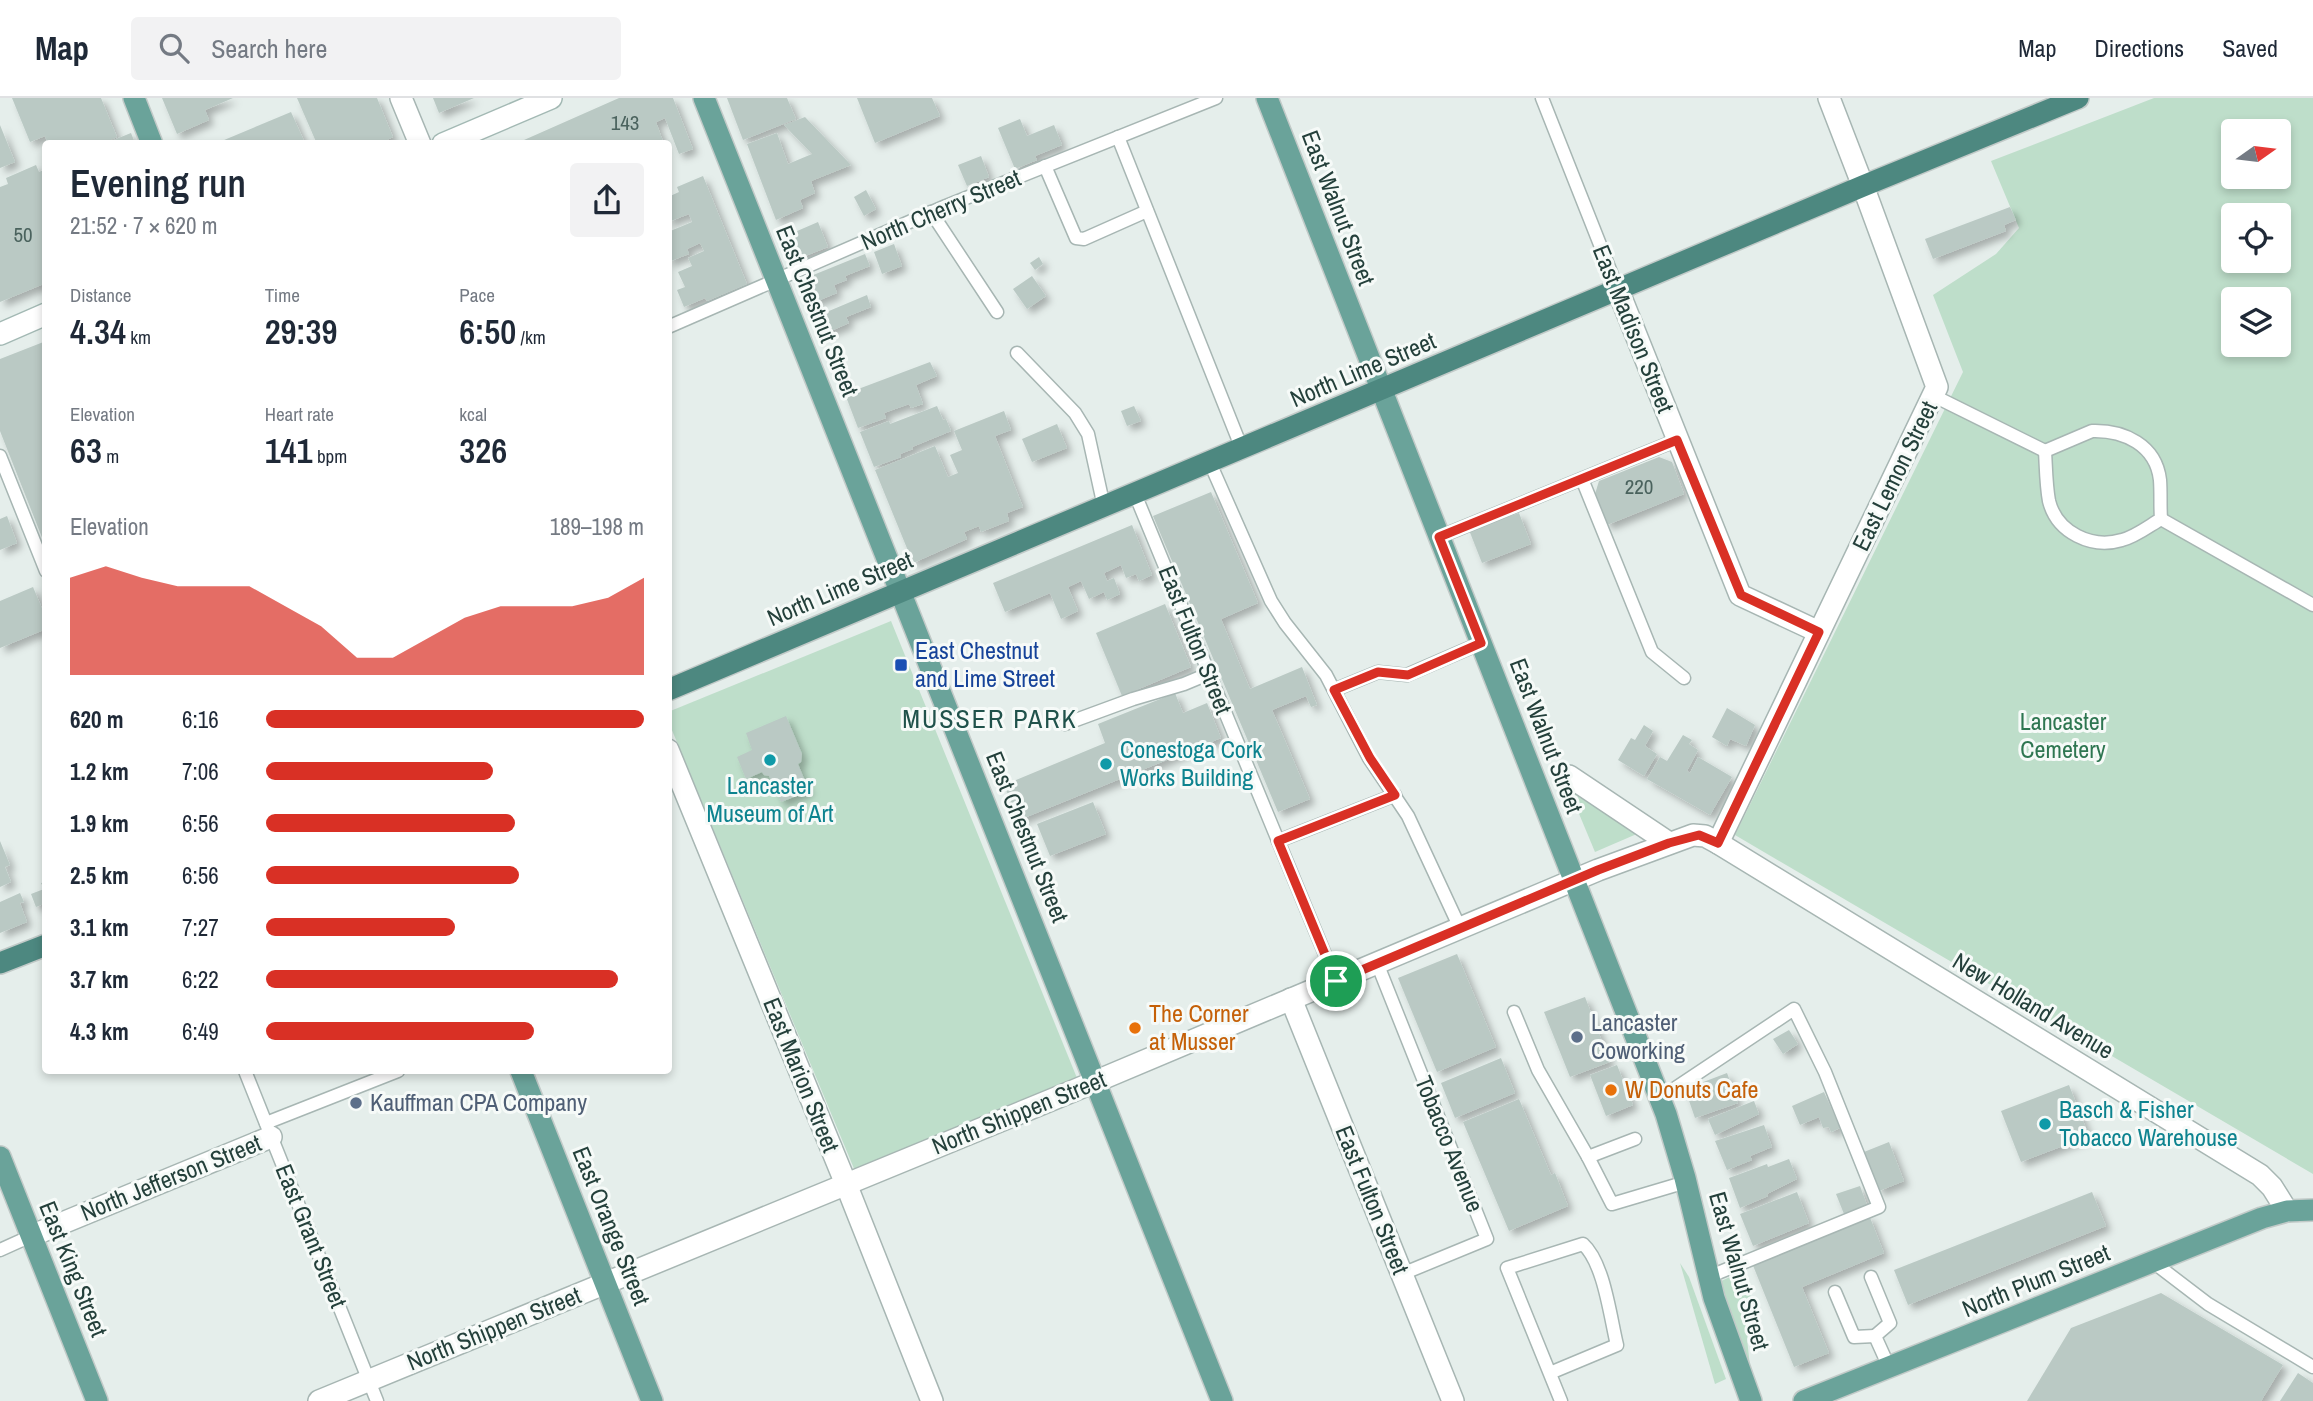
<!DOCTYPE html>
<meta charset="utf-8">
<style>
:root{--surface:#fff;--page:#f2f2f3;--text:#1f2937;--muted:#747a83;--line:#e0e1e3;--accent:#d93025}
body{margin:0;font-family:"Archivo Narrow",sans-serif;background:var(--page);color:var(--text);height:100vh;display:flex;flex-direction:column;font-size:26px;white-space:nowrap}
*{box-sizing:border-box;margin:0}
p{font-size:23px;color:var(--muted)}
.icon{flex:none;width:38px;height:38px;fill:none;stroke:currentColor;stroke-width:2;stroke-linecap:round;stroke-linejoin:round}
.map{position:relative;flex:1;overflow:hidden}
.panel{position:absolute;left:42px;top:42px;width:630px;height:934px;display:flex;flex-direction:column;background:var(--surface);border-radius:7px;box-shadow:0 4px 10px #0003}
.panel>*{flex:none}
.needle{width:46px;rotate:76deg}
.fabs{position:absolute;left:2221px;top:21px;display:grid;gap:14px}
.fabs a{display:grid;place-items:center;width:70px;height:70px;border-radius:7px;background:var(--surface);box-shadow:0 4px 10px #0003;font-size:35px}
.pin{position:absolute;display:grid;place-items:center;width:60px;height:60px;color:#fff;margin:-30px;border:4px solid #fff;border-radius:50%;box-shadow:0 2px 7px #0007}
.round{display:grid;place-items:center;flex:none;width:74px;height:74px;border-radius:7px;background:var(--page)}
.head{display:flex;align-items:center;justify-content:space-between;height:119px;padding:0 28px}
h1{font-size:38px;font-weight:600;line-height:52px}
.stats{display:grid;grid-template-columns:repeat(3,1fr);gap:10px;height:119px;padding:7px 28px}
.stats div{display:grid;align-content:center}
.stats b{font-size:35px;font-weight:600}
.stats small{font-size:19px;font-weight:400}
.stats p{font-size:19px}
.chart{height:196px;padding:14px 28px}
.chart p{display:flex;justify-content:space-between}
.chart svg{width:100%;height:126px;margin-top:7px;fill:var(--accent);opacity:.7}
ul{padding:0 28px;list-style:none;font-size:23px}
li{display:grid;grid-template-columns:112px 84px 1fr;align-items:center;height:52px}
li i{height:18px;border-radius:9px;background:var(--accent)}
header{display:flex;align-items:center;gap:42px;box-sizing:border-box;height:98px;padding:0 35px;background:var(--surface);border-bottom:2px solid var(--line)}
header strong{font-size:33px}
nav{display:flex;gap:38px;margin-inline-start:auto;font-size:24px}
.search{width:490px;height:63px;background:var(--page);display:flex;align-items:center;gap:18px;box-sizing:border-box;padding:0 24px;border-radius:7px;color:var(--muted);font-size:26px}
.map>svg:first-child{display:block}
.green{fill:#bedeca;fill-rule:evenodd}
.building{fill:#bac9c4;filter:url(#shadow)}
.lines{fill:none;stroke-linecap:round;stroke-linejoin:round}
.service-casing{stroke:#a7b6b3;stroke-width:15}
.minor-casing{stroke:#a7b6b3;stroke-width:24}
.tertiary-casing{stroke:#a7b6b3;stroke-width:24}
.secondary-casing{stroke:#a3b9b4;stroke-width:24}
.primary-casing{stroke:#c2cac8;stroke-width:24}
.trunk-casing{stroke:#c2cac8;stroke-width:24}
.service{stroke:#fff;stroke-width:12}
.minor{stroke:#fff;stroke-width:21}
.tertiary{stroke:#fff;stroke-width:21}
.secondary{stroke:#fff;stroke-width:21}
.primary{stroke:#6aa39a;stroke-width:21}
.trunk{stroke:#4d8880;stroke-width:21}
.route-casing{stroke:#fff;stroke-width:14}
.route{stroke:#d93025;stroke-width:9}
.transit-dot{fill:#1a4fb4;stroke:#f6faf8;stroke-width:2.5}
.culture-dot{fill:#0f9aa8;stroke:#f6faf8;stroke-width:2.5}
.food-dot{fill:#e8710a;stroke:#f6faf8;stroke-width:2.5}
.service-dot{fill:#5c6f8a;stroke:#f6faf8;stroke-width:2.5}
.labels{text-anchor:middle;stroke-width:6;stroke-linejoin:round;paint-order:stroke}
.number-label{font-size:21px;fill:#4a625d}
.street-label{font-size:24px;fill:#24403b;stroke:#f6faf8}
.transit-label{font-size:24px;fill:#164399;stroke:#f6faf8;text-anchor:start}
.park-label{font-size:24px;fill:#2e7651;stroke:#f6faf8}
.culture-label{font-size:24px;fill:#0d838f;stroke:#f6faf8;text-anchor:start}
.food-label{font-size:24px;fill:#c56008;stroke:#f6faf8;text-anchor:start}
.service-label{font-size:24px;fill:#4e5e75;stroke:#f6faf8;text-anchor:start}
.neighbourhood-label{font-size:26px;letter-spacing:2px;fill:#20524b;stroke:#f6faf8}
</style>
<header>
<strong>Map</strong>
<div class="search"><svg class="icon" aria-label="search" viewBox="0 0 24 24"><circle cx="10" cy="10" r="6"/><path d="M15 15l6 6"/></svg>Search here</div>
<nav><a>Map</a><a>Directions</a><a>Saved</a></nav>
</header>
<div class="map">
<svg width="2313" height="1303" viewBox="0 0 2313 1303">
<defs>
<filter id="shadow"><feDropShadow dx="5" dy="5" stdDeviation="3.5" flood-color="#0004"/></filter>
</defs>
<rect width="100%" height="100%" fill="#e5eeeb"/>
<g class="green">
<path d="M2154 0H2313V1076L1735 737 1963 274 1933 197 1996 156 2019 130 1991 63ZM2233 33H2278V79H2233ZM2233 117H2278V163H2233ZM2233 201H2278V247H2233Z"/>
<polygon points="891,523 1077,980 855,1073 669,625 668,614"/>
<polygon points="1567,687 1639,735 1595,754"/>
<polygon points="1680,1165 1689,1179 1726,1281 1715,1286"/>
<polygon points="1743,1173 1752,1203 1747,1241 1750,1268 1719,1184"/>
</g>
<g class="building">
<polygon points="12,0 101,0 117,39 102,46 48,46 45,38 30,44"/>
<polygon points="162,0 233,0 205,12 209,22 177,36"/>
<polygon points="297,0 377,0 393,39 379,46 317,46"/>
<polygon points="433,0 474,0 439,15"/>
<polygon points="619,0 673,0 693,51 679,56 665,20 656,24 664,46 515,46"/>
<polygon points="727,0 787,0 796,21 743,42"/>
<polygon points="857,0 932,0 940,18 875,45"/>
<polygon points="291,14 305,45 217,45"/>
<polygon points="805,19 851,67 811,83 815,95 800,102 803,110 776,122 747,46 777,35 788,66 812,56 784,27"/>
<polygon points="1020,21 1027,38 1054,27 1062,47 1035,58 1037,62 1015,71 998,30"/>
<polygon points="0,27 15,64 0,70"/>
<polygon points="131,35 135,45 106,45"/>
<polygon points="981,58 989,79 967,88 958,67"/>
<polygon points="36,67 39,74 46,71 46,185 0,204 0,89 8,86 6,80"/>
<polygon points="703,78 747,186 707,203 705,200 684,209 677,192 685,189 678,174 692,168 688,160 704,153 700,145 687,151 689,156 668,164 668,134 692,124 689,116 668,124 668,99 679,94 677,89"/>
<polygon points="866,92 876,111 864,118 854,99"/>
<polygon points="2010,109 2016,122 2004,127 2006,133 1933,161 1925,141"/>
<polygon points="818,124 828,149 790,164 781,140"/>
<polygon points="894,146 902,168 882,176 874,154"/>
<polygon points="865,156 870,168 845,178 847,182 834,187 837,195 810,206 801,182"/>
<polygon points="1039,159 1043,166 1035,172 1030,165"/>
<polygon points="1032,178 1046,198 1027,211 1013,191"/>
<polygon points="867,197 871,209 846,219 849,225 824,236 817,218"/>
<polygon points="46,243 44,373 45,447 0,333 0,261"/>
<polygon points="930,264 937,278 916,287 923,306 911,310 909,306 884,315 886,320 858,330 845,296"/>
<polygon points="937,308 943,322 946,321 951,333 912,349 913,351 900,356 901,359 874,369 860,334 889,323 890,326"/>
<polygon points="1134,308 1141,323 1127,328 1121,313"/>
<polygon points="1004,313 1011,332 995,338 1023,409 1007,415 1009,423 981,434 979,428 964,434 967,441 913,465 875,372 935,348 948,379 958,375 950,357 962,352 954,333"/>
<polygon points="1057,326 1067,350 1032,364 1022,341"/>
<polygon points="1659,359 1672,364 1684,396 1607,427 1595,396 1599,383"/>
<polygon points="1211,394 1258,505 1221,521 1250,591 1302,569 1317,607 1311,609 1306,598 1272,612 1310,701 1278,714 1153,418"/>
<polygon points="1519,415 1531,446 1482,465 1469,432"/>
<polygon points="7,418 17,445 0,452 0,421"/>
<polygon points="1132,427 1152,477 1139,483 1136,476 1126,480 1121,467 1104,475 1107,483 1114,480 1120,496 1107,502 1104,494 1089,501 1081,483 1068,489 1078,513 1061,521 1050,495 1005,514 993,485"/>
<polygon points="33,489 46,520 46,531 0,550 0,503"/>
<polygon points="1165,506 1191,569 1122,598 1096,535"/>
<polygon points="1175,595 1183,615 1207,605 1221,640 1019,722 1004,687 1105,645 1098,626"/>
<polygon points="1727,610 1755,627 1746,648 1730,641 1727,648 1712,639"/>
<polygon points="786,618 802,656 801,664 798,666 809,693 781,704 769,678 764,677 762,674 746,681 737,659 752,652 746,635"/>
<polygon points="1644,627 1653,633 1645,648 1657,656 1644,678 1618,662 1631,640 1635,642"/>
<polygon points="1683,637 1692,642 1689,646 1698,652 1687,673 1690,675 1698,659 1732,679 1710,717 1647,681 1660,659 1667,663"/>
<polygon points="1093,704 1106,736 1050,758 1037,726"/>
<polygon points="0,743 10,767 5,769 11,784 0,789"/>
<polygon points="46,784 46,805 36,809 31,796 44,791 41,785"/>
<polygon points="20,795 24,804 20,805 27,824 0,835 0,804"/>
<polygon points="1457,856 1496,949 1437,974 1398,880"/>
<polygon points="1585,899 1610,964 1570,979 1544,914"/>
<polygon points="1789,932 1798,946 1783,956 1773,941"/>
<polygon points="1501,960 1515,995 1455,1020 1441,985"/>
<polygon points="1617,967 1633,1007 1606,1018 1590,977"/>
<polygon points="1727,975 1738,1005 1695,1020 1685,991"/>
<polygon points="2069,987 2089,1038 2021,1064 2001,1013"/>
<polygon points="1824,994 1840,1030 1831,1034 1829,1029 1823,1030 1819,1019 1800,1027 1792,1008"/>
<polygon points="1519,1001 1551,1077 1555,1075 1568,1108 1509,1133 1463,1024"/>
<polygon points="1754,1003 1759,1016 1715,1037 1708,1021"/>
<polygon points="1764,1027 1772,1049 1750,1058 1752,1062 1727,1072 1715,1043"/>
<polygon points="1889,1044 1904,1083 1879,1093 1864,1054"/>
<polygon points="1789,1061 1797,1081 1767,1096 1768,1098 1740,1110 1729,1080 1767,1066 1768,1069"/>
<polygon points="1860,1088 1867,1107 1844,1116 1836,1096"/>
<polygon points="1797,1094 1809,1125 1753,1148 1740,1116"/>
<polygon points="2092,1094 2106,1128 1908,1207 1894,1172"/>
<polygon points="1869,1117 1884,1155 1802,1189 1829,1255 1794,1269 1752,1165"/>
<polygon points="2161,1195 2283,1267 2261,1303 2027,1303 2071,1230"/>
<polygon points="2298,1275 2313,1285 2313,1303 2280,1303"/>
</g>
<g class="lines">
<g class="service-casing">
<g id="service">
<polyline points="1542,0 1618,192"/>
<polyline points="1118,39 1242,351"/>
<polyline points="1045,68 1076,140 1084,141 1147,113"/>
<polyline points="931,114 997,214"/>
<polyline points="668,229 946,108 1216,0"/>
<polyline points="1017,255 1075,315 1088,336 1104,409"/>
<polyline points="1934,298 2045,353"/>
<path d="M2092 333C2124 332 2156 347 2160 382 2161 395 2160 408 2161 421 2149 428 2135 439 2122 442 2092 451 2057 435 2049 403 2046 387 2046 369 2045 353Z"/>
<polyline points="0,358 46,473"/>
<polyline points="1210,365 1271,503 1285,525 1326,577 1369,660 1408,718 1460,830"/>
<polyline points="1582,381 1652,554 1684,580"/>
<polyline points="1135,396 1336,883"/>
<polyline points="2161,421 2313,507"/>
<polyline points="1439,439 1677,342"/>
<polyline points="1334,592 1378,574 1407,577 1481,545"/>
<polyline points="1065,626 1133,601 1184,586 1208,576"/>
<polyline points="1278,743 1395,697"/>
<polyline points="1377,865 1487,1141 1402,1176"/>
<polyline points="1514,914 1538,972 1588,1059 1635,1041"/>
<polyline points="245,973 377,1303"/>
<polyline points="1659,1001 1794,911 1825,974 1879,1109 1708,1179"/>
<polyline points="266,1025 398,973"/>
<polyline points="1588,1059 1612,1106 1686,1084"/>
<polyline points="0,1152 31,1138"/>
<polyline points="2153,1164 2208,1206 2313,1269"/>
<polyline points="1871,1179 1890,1225 1875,1238 1889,1269"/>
<polyline points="1835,1194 1854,1239 1875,1238"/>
<path d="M1550 1275 1617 1247C1610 1218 1604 1165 1583 1146L1507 1170 1561 1303"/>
</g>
</g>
<g class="minor-casing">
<g id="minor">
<polyline points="401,0 420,46"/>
<polyline points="1618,192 1740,497 1819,534"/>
<polyline points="668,652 846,1086 932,1303"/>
<polyline points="1569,678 1669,745"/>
<polyline points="1718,745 1937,289 1863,88"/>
<polyline points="1291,901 1453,1303"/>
<polyline points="31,1138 271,1039"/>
<polyline points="319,1303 1073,993 1598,772 1693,737 1705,738 1718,745 2260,1077 2272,1089 2287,1113"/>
</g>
</g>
<g class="tertiary-casing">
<polyline id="tertiary" points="1829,0 1863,88"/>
</g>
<g class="secondary-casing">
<g id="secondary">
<polyline points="443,46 551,0"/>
<polyline points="0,236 46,216"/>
</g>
</g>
<g class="primary-casing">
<g id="primary">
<polyline points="134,0 152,46"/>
<polyline points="704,0 1222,1303"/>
<polyline points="1267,0 1666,1016 1685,1080 1714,1200 1751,1303"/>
<polyline points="521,973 652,1303"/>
<polyline points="0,1059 97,1303"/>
<polyline points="1804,1303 2262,1120 2287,1113 2313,1112"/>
</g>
</g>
<g class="trunk-casing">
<g id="trunk">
<polyline points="668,592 1863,88 2078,0"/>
<polyline points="0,865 46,847"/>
</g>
</g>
<use href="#service" class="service"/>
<use href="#minor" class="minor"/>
<use href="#tertiary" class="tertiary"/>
<use href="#secondary" class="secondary"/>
<use href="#primary" class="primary"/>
<use href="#trunk" class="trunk"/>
</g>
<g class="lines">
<g class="route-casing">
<polygon id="route" points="1677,342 1741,497 1819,534 1718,745 1699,737 1669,745 1598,772 1336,883 1278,743 1395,697 1370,660 1334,592 1378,574 1408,577 1481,545 1439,439"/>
</g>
<use href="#route" class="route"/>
</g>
<rect class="transit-dot" x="894" y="560" width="14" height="14" rx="3.5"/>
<g class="culture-dot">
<circle cx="770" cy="662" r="7"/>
<circle cx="1106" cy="666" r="7"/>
<circle cx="2045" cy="1026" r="7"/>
</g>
<g class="food-dot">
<circle cx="1135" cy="930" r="7"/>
<circle cx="1611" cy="992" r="7"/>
</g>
<g class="service-dot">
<circle cx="1577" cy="939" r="7"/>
<circle cx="356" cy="1005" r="7"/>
</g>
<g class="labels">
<g class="number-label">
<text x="625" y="32">143</text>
<text x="23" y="144">50</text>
<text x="1639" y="396">220</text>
</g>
<g class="street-label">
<text transform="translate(1338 110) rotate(69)" y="8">East Walnut Street</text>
<text transform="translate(941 112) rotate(-23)" y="8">North Cherry Street</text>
<text transform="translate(817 213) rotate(68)" y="8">East Chestnut Street</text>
<text transform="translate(1633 231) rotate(68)" y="8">East Madison Street</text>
<text transform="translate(1363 272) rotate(-23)" y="8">North Lime Street</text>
<text transform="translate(1895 378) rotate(-64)" y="8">East Lemon Street</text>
<text transform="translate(840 491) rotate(-23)" y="8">North Lime Street</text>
<text transform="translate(1195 542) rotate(68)" y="8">East Fulton Street</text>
<text transform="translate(1546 638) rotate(69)" y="8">East Walnut Street</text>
<text transform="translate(1027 739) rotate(68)" y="8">East Chestnut Street</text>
<text transform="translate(2033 908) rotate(31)" y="8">New Holland Avenue</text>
<text transform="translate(801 977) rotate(68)" y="8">East Marion Street</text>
<text transform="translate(1019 1015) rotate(-22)" y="8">North Shippen Street</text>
<text transform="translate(1449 1046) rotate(68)" y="8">Tobacco Avenue</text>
<text transform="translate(171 1080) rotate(-22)" y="8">North Jefferson Street</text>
<text transform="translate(1372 1102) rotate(68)" y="8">East Fulton Street</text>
<text transform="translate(611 1128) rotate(68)" y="8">East Orange Street</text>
<text transform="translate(311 1138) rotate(68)" y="8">East Grant Street</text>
<text transform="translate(73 1171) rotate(68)" y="8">East King Street</text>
<text transform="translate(1739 1173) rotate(74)" y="8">East Walnut Street</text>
<text transform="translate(2036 1183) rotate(-22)" y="8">North Plum Street</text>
<text transform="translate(494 1231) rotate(-22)" y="8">North Shippen Street</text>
</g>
<g class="transit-label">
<text x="915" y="561">East Chestnut<tspan x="915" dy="28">and Lime Street</tspan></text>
</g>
<g class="park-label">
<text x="2063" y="632">Lancaster<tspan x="2063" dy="28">Cemetery</tspan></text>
</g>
<g class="culture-label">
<text x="1120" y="660">Conestoga Cork<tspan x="1120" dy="28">Works Building</tspan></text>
<text x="770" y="696" text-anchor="middle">Lancaster<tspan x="770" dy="28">Museum of Art</tspan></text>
<text x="2059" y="1020">Basch &amp; Fisher<tspan x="2059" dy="28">Tobacco Warehouse</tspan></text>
</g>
<g class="food-label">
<text x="1149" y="924">The Corner<tspan x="1149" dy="28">at Musser</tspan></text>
<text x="1625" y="1000">W Donuts Cafe</text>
</g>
<g class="service-label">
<text x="1591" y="933">Lancaster<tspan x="1591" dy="28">Coworking</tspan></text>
<text x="370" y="1013">Kauffman CPA Company</text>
</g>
<g class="neighbourhood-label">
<text x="990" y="630">MUSSER PARK</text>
</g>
</g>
</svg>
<div class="fabs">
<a><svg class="needle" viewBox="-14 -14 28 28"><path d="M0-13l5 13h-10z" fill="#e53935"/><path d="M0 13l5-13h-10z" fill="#747a83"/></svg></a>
<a><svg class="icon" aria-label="locate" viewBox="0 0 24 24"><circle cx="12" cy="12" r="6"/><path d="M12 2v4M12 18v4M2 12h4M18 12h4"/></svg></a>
<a><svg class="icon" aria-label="layers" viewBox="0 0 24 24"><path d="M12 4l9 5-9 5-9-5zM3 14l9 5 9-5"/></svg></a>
</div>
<div class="pin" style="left:1336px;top:883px;background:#1e9e55"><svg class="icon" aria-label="arrive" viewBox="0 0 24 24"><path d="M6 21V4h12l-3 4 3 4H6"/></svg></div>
<section class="panel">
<div class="head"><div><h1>Evening run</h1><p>21:52 · 7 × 620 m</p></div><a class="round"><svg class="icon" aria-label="share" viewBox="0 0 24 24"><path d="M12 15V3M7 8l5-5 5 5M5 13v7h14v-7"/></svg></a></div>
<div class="stats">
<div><p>Distance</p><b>4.34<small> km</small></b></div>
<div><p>Time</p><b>29:39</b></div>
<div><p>Pace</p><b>6:50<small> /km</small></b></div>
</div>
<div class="stats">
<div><p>Elevation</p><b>63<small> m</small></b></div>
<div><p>Heart rate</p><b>141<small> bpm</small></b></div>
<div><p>kcal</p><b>326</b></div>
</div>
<div class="chart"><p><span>Elevation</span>189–198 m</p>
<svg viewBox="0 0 160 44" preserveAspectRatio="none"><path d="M0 44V10L10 6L20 10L30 13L40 13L50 13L60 20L70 27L80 38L90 38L100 31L110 24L120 20L130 20L140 20L150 17L160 10V44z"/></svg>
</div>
<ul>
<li><b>620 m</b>6:16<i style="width:100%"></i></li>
<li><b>1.2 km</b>7:06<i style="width:60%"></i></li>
<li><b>1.9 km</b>6:56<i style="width:66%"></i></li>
<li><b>2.5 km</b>6:56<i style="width:67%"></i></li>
<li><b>3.1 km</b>7:27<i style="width:50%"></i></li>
<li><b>3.7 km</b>6:22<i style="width:93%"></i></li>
<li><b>4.3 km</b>6:49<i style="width:71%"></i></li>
</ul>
</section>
</div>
